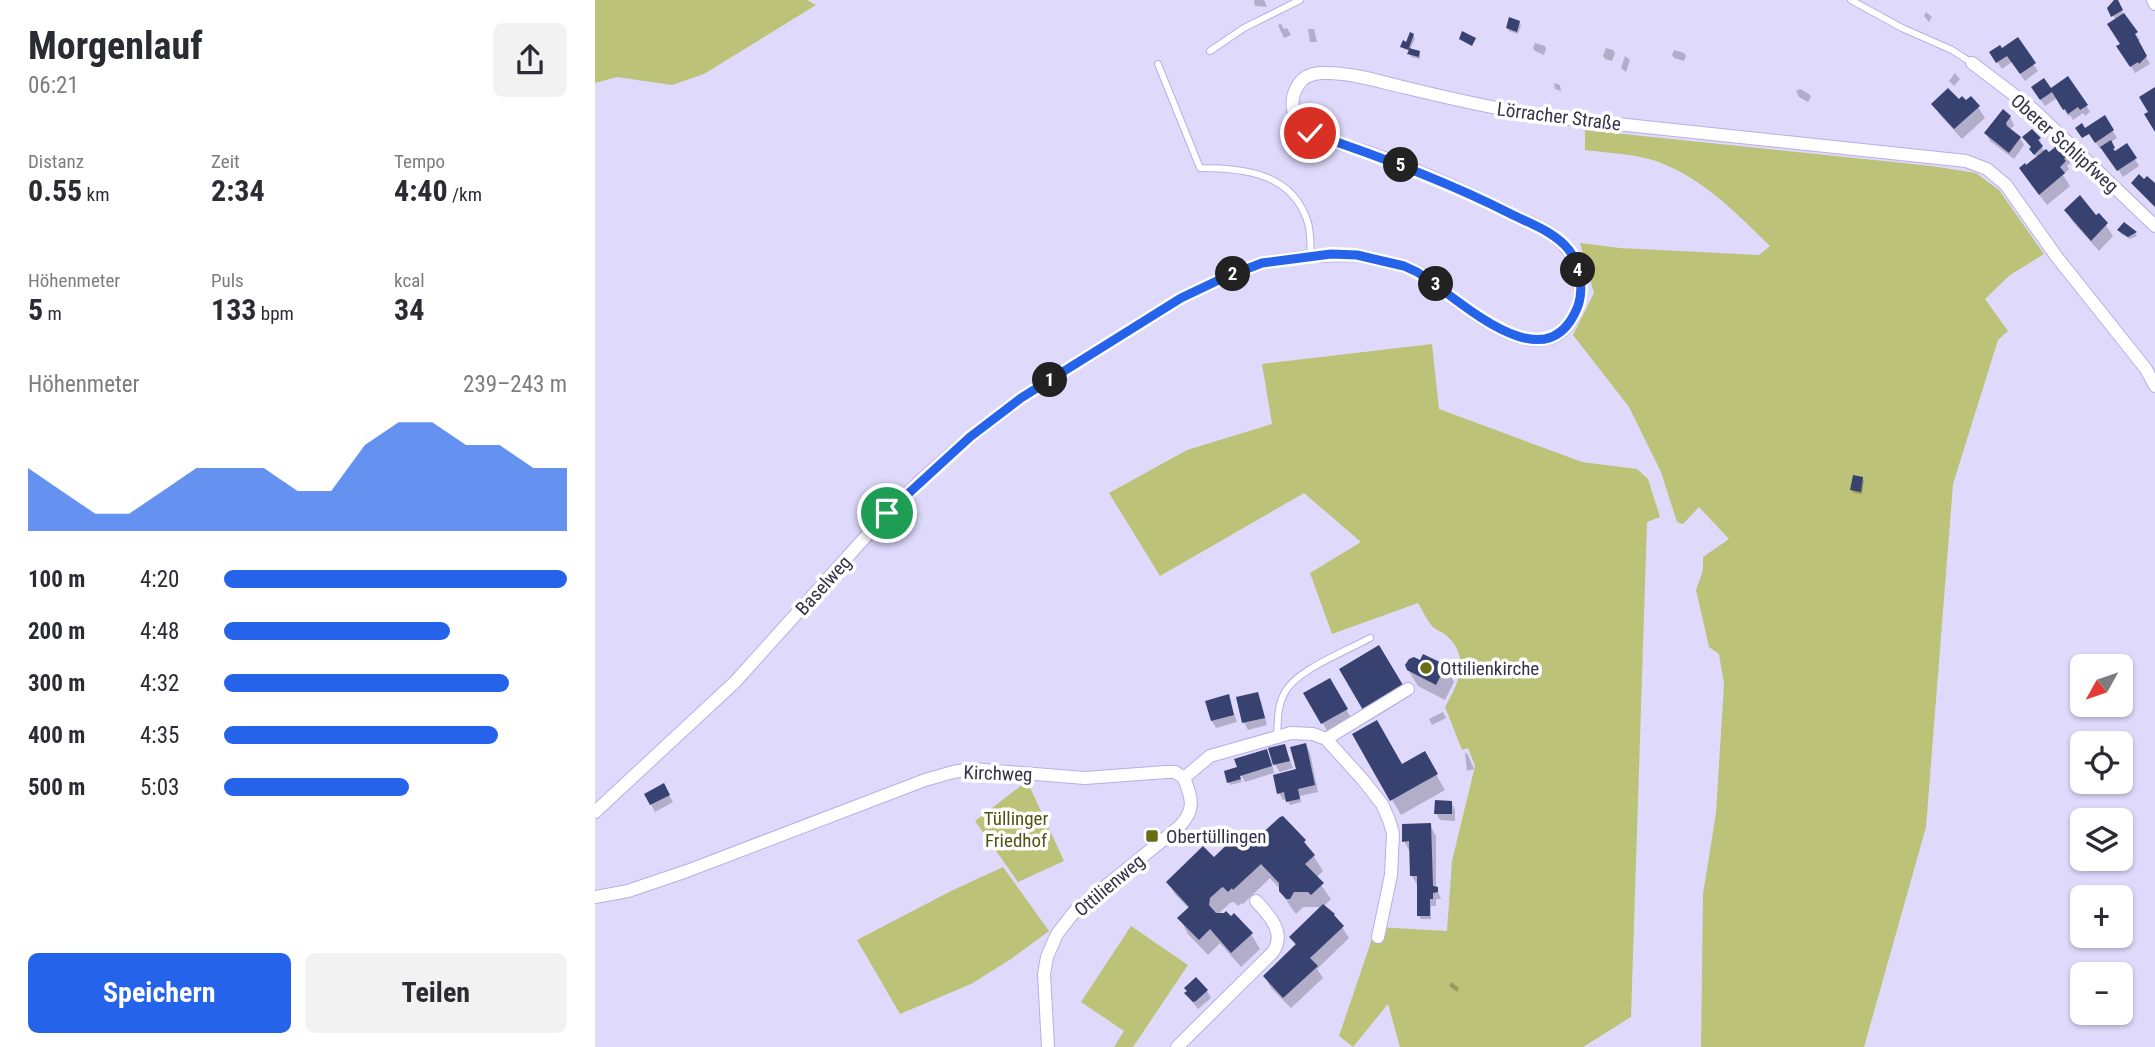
<!DOCTYPE html>
<html lang="de">
<meta charset="utf-8">
<style>
:root{--surface:#fff;--page:#f2f2f3;--text:#2b2b33;--muted:#7c7c81;--accent:#2563eb}
body{margin:0;font-family:"Roboto Condensed",sans-serif;background:var(--page);color:var(--text);height:100vh;display:flex;flex-direction:column;font-size:26px;white-space:nowrap}
*{box-sizing:border-box;margin:0}
p{font-size:23px;color:var(--muted)}
.icon{flex:none;width:38px;height:38px;fill:none;stroke:currentColor;stroke-width:2;stroke-linecap:round;stroke-linejoin:round}
.map{position:relative;flex:1;overflow:hidden}
.details{display:flex;flex-direction:column;background:var(--surface);width:595px}
.details>*{flex:none}
.needle{width:46px;rotate:230deg}
.controls{position:absolute;left:1475px;top:654px;display:grid;gap:14px}
.controls a{display:grid;place-items:center;width:63px;height:63px;border-radius:10px;background:var(--surface);box-shadow:0 2px 5px #0004;font-size:35px}
.pin{position:absolute;display:grid;place-items:center;width:60px;height:60px;color:#fff;margin:-30px;border:4px solid #fff;border-radius:50%;box-shadow:0 2px 7px #0007}
.km{position:absolute;width:35px;height:35px;margin:-18px;border-radius:50%;background:#222;color:#fff;font-size:19px;line-height:35px;text-align:center}
.round{display:grid;place-items:center;flex:none;width:74px;height:74px;border-radius:10px;background:var(--page)}
.summary{display:flex;align-items:center;justify-content:space-between;height:119px;padding:0 28px}
h1{font-size:38px;font-weight:700;line-height:52px}
.metrics{display:grid;grid-template-columns:repeat(3,1fr);gap:10px;height:119px;padding:7px 28px}
.metrics div{display:grid;align-content:center}
.metrics b{font-size:30px;font-weight:700}
.metrics small{font-size:19px;font-weight:400}
.metrics p{font-size:19px}
.chart{height:196px;padding:14px 28px}
.chart p{display:flex;justify-content:space-between}
.chart svg{width:100%;height:126px;margin-top:7px;fill:var(--accent);opacity:.7}
.primary-button{display:flex;gap:14px;margin-top:auto;padding:14px 28px}
.primary-button a{flex:1;height:80px;border-radius:10px;background:var(--accent);color:#fff;font-size:28px;font-weight:700;line-height:80px;text-align:center}
.primary-button a+a{background:var(--page);color:var(--text)}
ul{padding:0 28px;list-style:none;font-size:23px}
li{display:grid;grid-template-columns:112px 84px 1fr;align-items:center;height:52px}
li i{height:18px;border-radius:9px;background:var(--accent)}
main{display:flex;flex:1;min-height:0}
.map>svg:first-child{display:block}
.green{fill:#bcc378}
.shadow{fill:#0003}
.building{fill:#374271}
.lines{fill:none;stroke-linecap:round;stroke-linejoin:round}
.lane-casing{stroke:#b8aee7;stroke-width:8}
.street-casing{stroke:#b8aee7;stroke-width:14}
.lane{stroke:#fff;stroke-width:6}
.street{stroke:#fff;stroke-width:12}
.route-casing{stroke:#fff;stroke-width:14}
.route{stroke:#2563eb;stroke-width:9}
.poi-dot{fill:#696e12;stroke:#fff;stroke-width:2.5}
.labels{text-anchor:middle;stroke-width:7;stroke-linejoin:round;paint-order:stroke}
.street-label{font-size:19px;fill:#363249;stroke:#fff}
.poi-label{font-size:19px;fill:#363249;stroke:#fff;text-anchor:start}
.park-label{font-size:19px;fill:#50530f;stroke:#fff}
</style>
<main>
<section class="details">
<div class="summary"><div><h1>Morgenlauf</h1><p>06:21</p></div><a class="round"><svg class="icon" aria-label="share" viewBox="0 0 24 24"><path d="M12 15V3M7 8l5-5 5 5M5 13v7h14v-7"/></svg></a></div>
<div class="metrics">
<div><p>Distanz</p><b>0.55<small> km</small></b></div>
<div><p>Zeit</p><b>2:34</b></div>
<div><p>Tempo</p><b>4:40<small> /km</small></b></div>
</div>
<div class="metrics">
<div><p>Höhenmeter</p><b>5<small> m</small></b></div>
<div><p>Puls</p><b>133<small> bpm</small></b></div>
<div><p>kcal</p><b>34</b></div>
</div>
<div class="chart"><p><span>Höhenmeter</span>239–243 m</p>
<svg viewBox="0 0 160 44" preserveAspectRatio="none"><path d="M0 44V22L10 30L20 38L30 38L40 30L50 22L60 22L70 22L80 30L90 30L100 14L110 6L120 6L130 14L140 14L150 22L160 22V44z"/></svg>
</div>
<ul>
<li><b>100 m</b>4:20<i style="width:100%"></i></li>
<li><b>200 m</b>4:48<i style="width:66%"></i></li>
<li><b>300 m</b>4:32<i style="width:83%"></i></li>
<li><b>400 m</b>4:35<i style="width:80%"></i></li>
<li><b>500 m</b>5:03<i style="width:54%"></i></li>
</ul>
<div class="primary-button"><a>Speichern</a><a>Teilen</a></div>
</section>
<div class="map">
<svg width="1560" height="1047" viewBox="0 0 1560 1047">
<rect width="100%" height="100%" fill="#dfd9fc"/>
<g class="green">
<polygon points="0,0 212,0 221,5 109,74 77,85 22,77 0,83"/>
<path d="M990 130 1337 166 1381 173 1404 190 1449 254 1415 275 1390 299 1413 331 1403 340 1358 484 1331 827 1269 1047H1106L1108 894 1121 813 1129 684 1124 654 1114 647 1101 590 1108 570V557L1134 539 1104 507 1088 524 1082 522 1066 472 1034 407 978 335 999 293 985 243 1025 248 1164 255 1175 246C1140 212 1108 178 1061 161 1040 154 1013 153 990 150Z"/>
<path d="M837 344 844 409 987 462 1042 469 1053 479 1065 517 1052 522 1036 1017 988 1047H805L793 1004 758 1047 744 1036 781 927 852 931 857 861 880 766 873 748 867 750 850 707C863 684 876 658 852 636 848 632 842 631 838 627 832 621 828 611 823 603L737 634 715 573 766 542 709 493 565 576 514 493 592 450 677 424 667 364Z"/>
<polygon points="432,781 469,861 423,882 380,821"/>
<polygon points="408,867 454,931 416,959 376,984 305,1014 262,940 356,891"/>
<polygon points="536,926 593,965 538,1047 519,1047 529,1031 486,1002"/>
</g>
<g class="shadow">
<polygon points="659,0 669,0 672,7 660,6"/>
<polygon points="1521,1 1528,13 1527,14 1545,40 1543,42 1555,64 1540,73 1524,47 1527,44 1521,20 1514,9"/>
<polygon points="1331,12 1337,17 1334,22 1329,16"/>
<polygon points="924,22 926,25 923,34 914,31 913,28"/>
<polygon points="686,24 689,29 692,28 696,35 689,38 683,25"/>
<polygon points="713,29 719,29 722,42 715,42"/>
<polygon points="818,35 820,38 815,50 824,52 825,59 816,57 815,51 809,49 807,46 812,44"/>
<polygon points="1422,40 1443,71 1430,81 1417,62 1407,69 1396,53 1407,51"/>
<polygon points="940,43 950,46 951,49 949,55 940,51 938,48"/>
<polygon points="1011,48 1018,50 1020,53 1017,61 1010,59 1008,56"/>
<polygon points="1079,50 1089,53 1091,56 1089,61 1079,58 1077,55"/>
<polygon points="1030,56 1035,60 1031,72 1026,68"/>
<polygon points="1360,73 1365,79 1359,86 1354,81"/>
<polygon points="959,83 965,85 966,91 960,89"/>
<polygon points="1205,89 1214,94 1216,97 1213,102 1204,97 1201,91"/>
<polygon points="1455,90 1491,105 1495,112 1490,116 1488,113 1478,120 1475,115 1473,116 1462,98 1450,106 1442,95"/>
<polygon points="1364,102 1383,107 1390,118 1367,139 1345,115 1338,104"/>
<polygon points="1408,112 1415,117 1419,125 1415,130 1425,138 1429,145 1419,159 1395,141 1391,133"/>
<polygon points="1509,117 1522,138 1515,143 1521,153 1532,146 1544,166 1528,177 1516,158 1507,148 1505,149 1492,128"/>
<polygon points="1444,139 1446,142 1444,144 1459,162 1473,154 1477,161 1472,166 1474,169 1468,175 1475,186 1452,205 1433,180 1431,167 1443,158 1438,153 1438,148 1431,140"/>
<polygon points="1471,210 1501,217 1504,215 1518,236 1504,251 1478,222"/>
<polygon points="1529,225 1540,233 1542,236 1535,239 1526,234 1525,231"/>
<polygon points="1267,478 1269,481 1267,494 1259,493 1257,490"/>
<polygon points="783,648 813,697 776,720 747,669"/>
<polygon points="850,667 859,682 850,700 823,686 813,670"/>
<polygon points="734,680 758,721 734,734 710,694"/>
<polygon points="662,694 666,701 672,725 653,730 649,722"/>
<polygon points="633,696 642,722 621,728 617,721"/>
<polygon points="848,712 851,718 837,725 834,719"/>
<polygon points="759,735 807,767 829,754 850,790 806,815"/>
<polygon points="711,745 715,753 723,792 705,796 706,802 695,805 692,799 688,800 684,793 679,773 650,782 646,775 644,775 647,782 635,785 634,782 644,768 671,751 676,760 680,776 703,770"/>
<polygon points="689,746 698,768 685,772 686,774 679,763"/>
<polygon points="870,752 873,755 879,769 872,771"/>
<polygon points="69,786 78,802 60,812 51,795"/>
<polygon points="856,802 860,810 860,821 845,820 841,813"/>
<polygon points="835,825 841,836 841,887 846,899 841,899 841,906 836,906 836,919 826,919 824,916 824,888 817,876 816,854 809,841"/>
<polygon points="709,841 728,871 721,878 736,899 728,907 747,927 754,938 722,969 728,978 696,1008 676,988 670,976 701,946 696,938 726,909 723,907 708,907 701,914 695,906 685,889 675,878 648,904 647,903 643,906 639,902 635,903 622,915 656,934 665,949 646,967 625,943 613,955 593,934 585,918 594,909 580,894 573,883 626,869 652,850"/>
<polygon points="856,982 864,988 862,992 854,986"/>
<polygon points="612,991 616,998 603,1009 591,994"/>
</g>
<g class="building">
<polygon points="1519,0 1523,0 1528,10 1516,17 1512,8"/>
<polygon points="1529,13 1543,32 1540,34 1552,56 1544,64 1543,62 1535,67 1521,46 1525,44 1512,24"/>
<polygon points="914,17 925,21 922,32 911,28"/>
<polygon points="867,31 881,38 877,46 864,39"/>
<polygon points="815,32 819,34 814,48 825,51 824,57 812,54 814,50 805,47 808,40 811,42"/>
<polygon points="1423,37 1441,63 1425,74 1412,56 1401,63 1394,52 1405,45 1407,48"/>
<polygon points="1473,76 1493,105 1485,110 1483,107 1473,114 1470,109 1468,110 1457,92 1445,100 1436,87 1449,78 1456,88"/>
<polygon points="1560,87 1560,132 1549,114 1553,112 1544,97"/>
<polygon points="1353,88 1364,99 1367,96 1371,100 1376,96 1385,106 1359,129 1336,104"/>
<polygon points="1408,109 1416,116 1411,123 1412,126 1426,137 1414,153 1389,133"/>
<polygon points="1510,115 1519,130 1500,143 1494,134 1487,138 1480,128 1487,123 1490,128"/>
<polygon points="1437,129 1446,138 1443,140 1448,146 1439,155 1434,149 1436,147 1427,137"/>
<polygon points="1516,140 1520,148 1518,149 1520,151 1532,143 1542,158 1522,171 1505,147"/>
<polygon points="1465,143 1475,153 1469,159 1471,161 1465,167 1470,173 1444,195 1424,168 1430,163 1431,165 1451,149 1454,152"/>
<polygon points="1544,174 1549,179 1552,176 1560,183 1560,207 1536,183"/>
<polygon points="1485,195 1501,215 1504,213 1513,223 1496,241 1469,210"/>
<polygon points="1529,222 1542,232 1533,237 1522,230"/>
<polygon points="1258,475 1268,477 1266,492 1255,490"/>
<polygon points="784,645 808,685 768,710 744,669"/>
<polygon points="828,654 851,665 841,685 812,670 810,665 814,659 819,657 825,660"/>
<polygon points="735,678 753,709 726,724 708,693"/>
<polygon points="663,692 670,718 647,723 641,697"/>
<polygon points="634,694 639,715 616,721 610,701"/>
<polygon points="782,720 807,764 830,751 843,774 795,801 757,734"/>
<polygon points="711,743 720,785 703,789 705,799 691,802 689,792 682,794 678,775 701,769 695,747"/>
<polygon points="690,744 695,761 678,765 673,748"/>
<polygon points="672,749 677,766 645,776 646,779 632,783 629,771 642,767 639,759"/>
<polygon points="69,783 75,795 55,805 49,794"/>
<polygon points="840,800 857,801 857,814 839,814"/>
<polygon points="688,816 711,840 709,842 720,855 710,864 729,883 716,895 713,892 699,892 695,899 691,899 684,891 684,883 666,864 638,890 637,888 633,892 628,887 626,888 615,898 614,905 621,913 629,913 631,911 636,916 639,913 658,933 636,953 615,929 604,940 582,918 594,907 571,882 608,846 619,857 641,836 652,847 685,817"/>
<polygon points="836,823 838,886 843,887 843,892 838,893 838,899 835,899 835,916 822,916 822,876 815,876 814,841 807,842 807,824"/>
<polygon points="728,904 740,914 739,915 749,926 715,958 723,966 688,998 668,976 701,944 694,937"/>
<polygon points="601,977 613,990 601,1001 598,1002 589,993 592,991 589,988"/>
</g>
<g class="lines">
<g class="lane-casing">
<g id="lane">
<polyline points="1256,0 1307,28 1357,50 1377,63"/>
<polyline points="615,51 649,28 705,0"/>
<path d="M563 64 605 168C649 168 698 173 713 223 716 233 715 245 716 256"/>
<path d="M682 737C683 722 682 707 689 694 700 670 752 651 775 638"/>
</g>
</g>
<g class="street-casing">
<g id="street">
<polyline points="1558,0 1560,4"/>
<polyline points="1377,63 1439,110 1560,226"/>
<polyline points="731,739 813,689"/>
<polyline points="589,778 615,756 696,733 718,734 731,739 768,780 787,804 794,820 798,833 796,875 783,937"/>
<path d="M0 812 140 682 292 513 327 479 375 437 426 398 586 298 626 279 667 263 716 256 762 255 809 266 823 272C859 295 944 381 979 316 988 299 987 277 979 260 974 250 967 242 959 236 946 226 930 221 916 214 868 190 820 168 769 151 753 146 728 141 714 133 698 123 693 103 702 87 707 77 717 73 728 73 756 72 785 82 812 88 857 99 901 109 947 116L1371 161 1392 169 1411 185 1461 256 1551 369 1560 386"/>
<polyline points="0,897 33,891 92,871 330,780 358,772 377,769 490,778 571,772 580,772 589,778"/>
<path d="M453 1047 449 974 452 957 462 934 480 911 584 827C601 809 597 799 589 778"/>
<path d="M582 1047 678 952C691 933 675 916 661 901"/>
</g>
</g>
<use href="#lane" class="lane"/>
<use href="#street" class="street"/>
</g>
<g class="lines">
<g class="route-casing">
<path id="route" d="M292 513 375 437 426 398 586 298 626 279 667 263 736 254 762 255 809 266 822 272C863 297 951 388 983 306 989 289 985 265 974 250 960 232 936 224 916 214 851 181 784 156 715 133"/>
</g>
<use href="#route" class="route"/>
</g>
<g class="poi-dot">
<circle cx="831" cy="668" r="7"/>
<rect x="550" y="829" width="14" height="14" rx="3.5"/>
</g>
<g class="labels">
<g class="street-label">
<text transform="translate(964 116) rotate(7)" y="7">Lörracher Straße</text>
<text transform="translate(1470 143) rotate(42)" y="7">Oberer Schlipfweg</text>
<text transform="translate(228 585) rotate(-48)" y="7">Baselweg</text>
<text transform="translate(403 773) rotate(2)" y="7">Kirchweg</text>
<text transform="translate(514 885) rotate(-40)" y="7">Ottilienweg</text>
</g>
<g class="poi-label">
<text x="845" y="675">Ottilienkirche</text>
<text x="571" y="843">Obertüllingen</text>
</g>
<g class="park-label">
<text x="421" y="825">Tüllinger<tspan x="421" dy="22">Friedhof</tspan></text>
</g>
</g>
</svg>
<div class="controls">
<a><svg class="needle" viewBox="-14 -14 28 28"><path d="M0-13l5 13h-10z" fill="#e53935"/><path d="M0 13l5-13h-10z" fill="#7c7c81"/></svg></a>
<a><svg class="icon" aria-label="locate" viewBox="0 0 24 24"><circle cx="12" cy="12" r="6"/><path d="M12 2v4M12 18v4M2 12h4M18 12h4"/></svg></a>
<a><svg class="icon" aria-label="layers" viewBox="0 0 24 24"><path d="M12 4l9 5-9 5-9-5zM3 14l9 5 9-5"/></svg></a>
<a>+</a>
<a>−</a>
</div>
<div class="pin" style="left:292px;top:513px;background:#1e9e55"><svg class="icon" aria-label="arrive" viewBox="0 0 24 24"><path d="M6 21V4h12l-3 4 3 4H6"/></svg></div>
<div class="pin" style="left:715px;top:133px;background:#d93025"><svg class="icon" aria-label="check" viewBox="0 0 24 24"><path d="M5 12l5 5 9-10"/></svg></div>
<b class="km" style="left:455px;top:380px">1</b>
<b class="km" style="left:638px;top:274px">2</b>
<b class="km" style="left:841px;top:284px">3</b>
<b class="km" style="left:983px;top:270px">4</b>
<b class="km" style="left:806px;top:165px">5</b>
</div>
</main>
